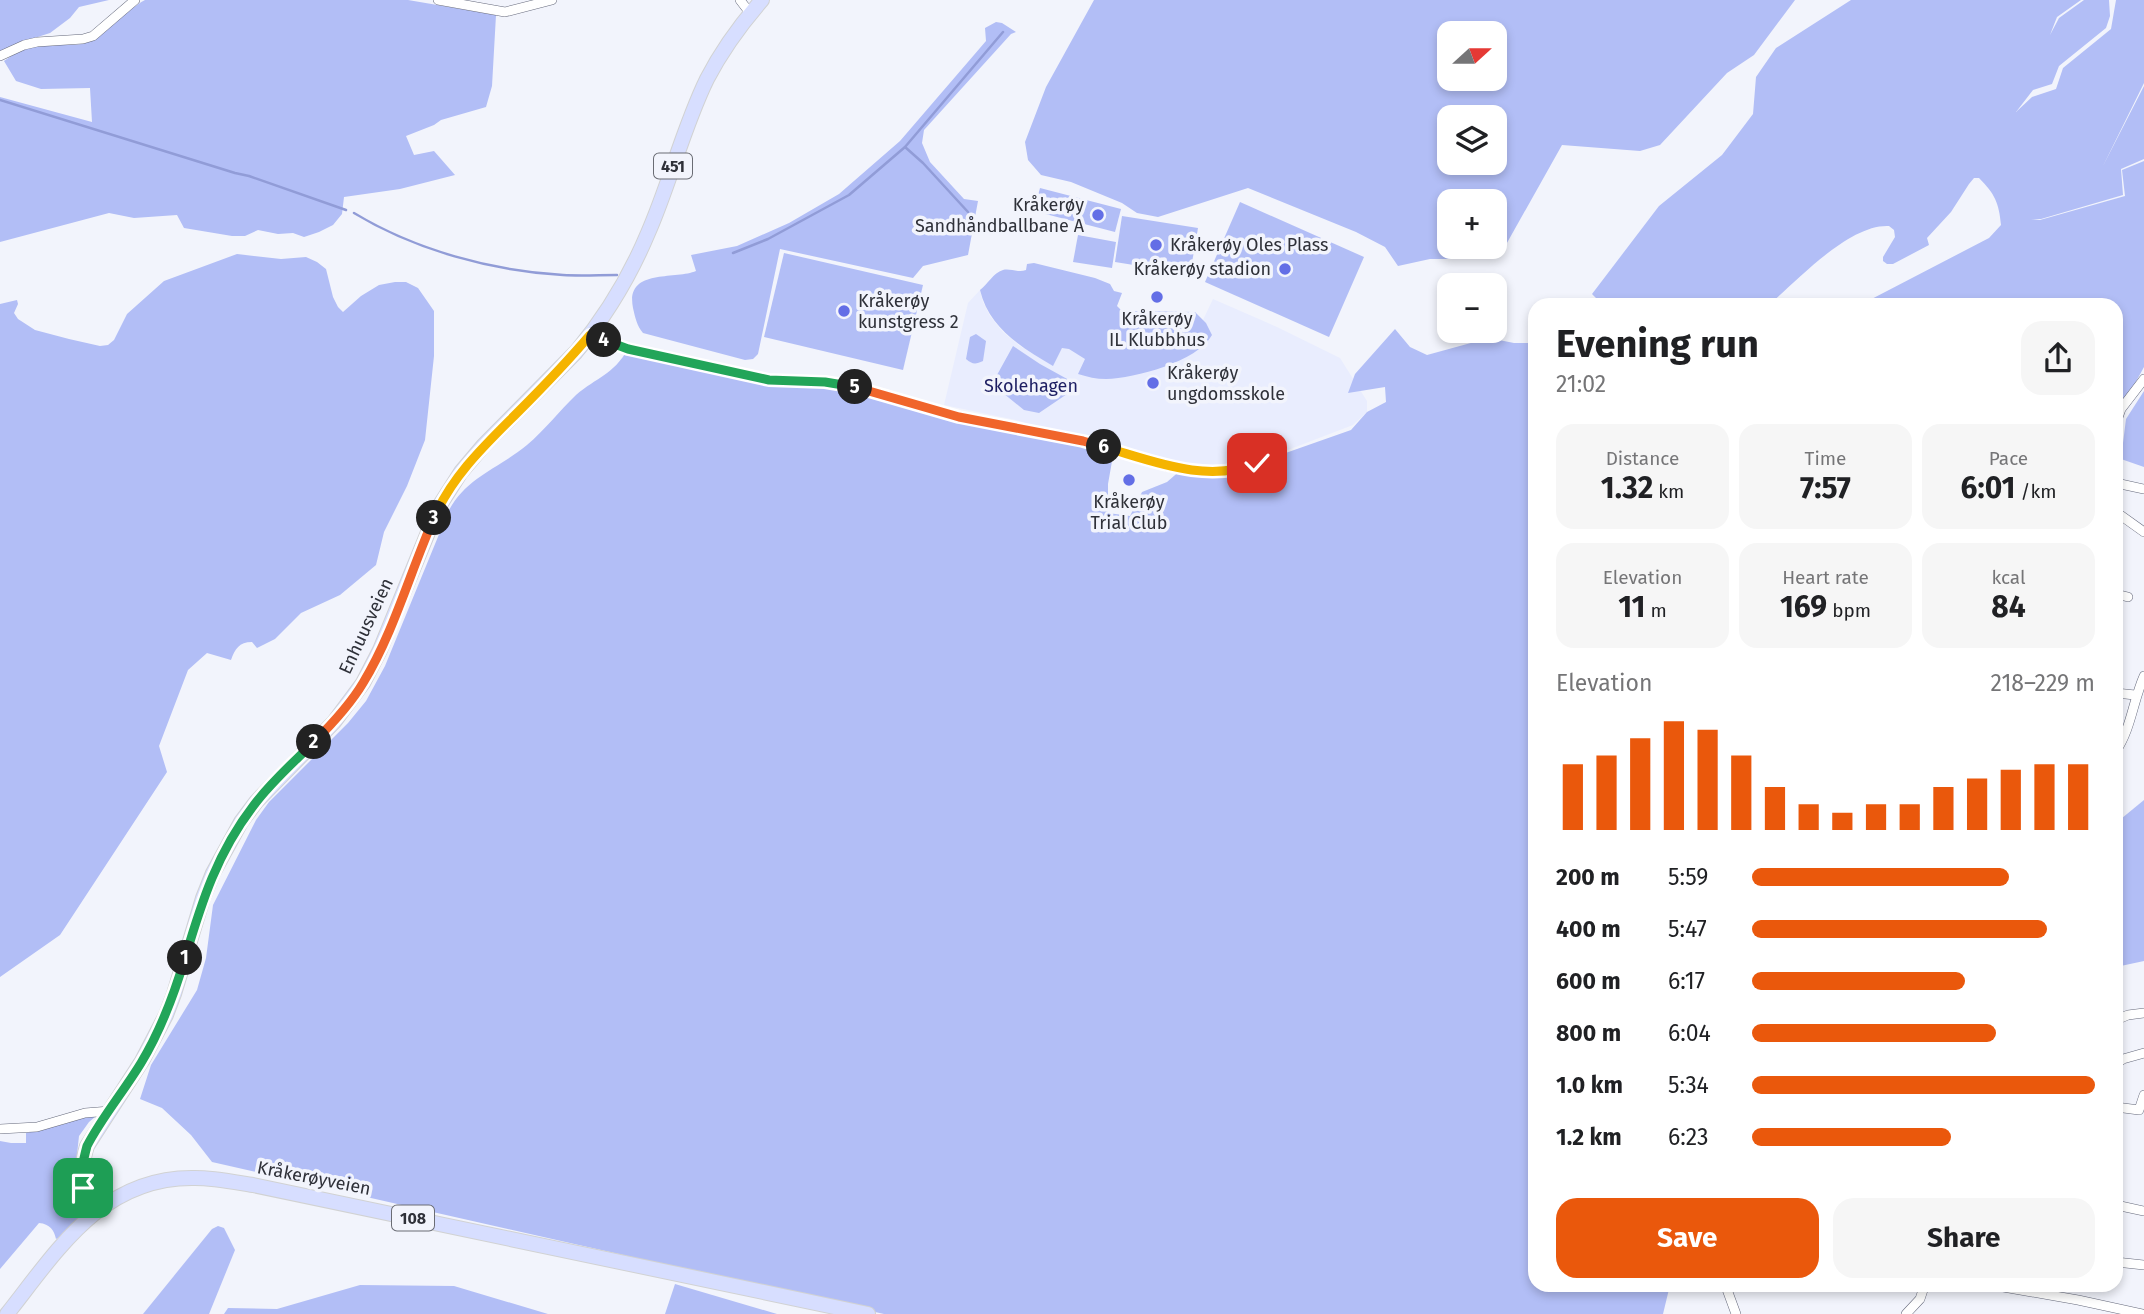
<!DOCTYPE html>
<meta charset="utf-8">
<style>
:root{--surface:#fff;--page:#f6f6f6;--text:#202124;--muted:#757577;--accent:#ea580c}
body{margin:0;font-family:"Fira Sans",sans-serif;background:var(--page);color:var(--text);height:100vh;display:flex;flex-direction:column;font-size:26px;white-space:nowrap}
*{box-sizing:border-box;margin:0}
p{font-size:23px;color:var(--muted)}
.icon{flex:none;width:38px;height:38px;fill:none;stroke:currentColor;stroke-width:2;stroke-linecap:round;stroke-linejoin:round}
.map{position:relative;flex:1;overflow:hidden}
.details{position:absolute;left:1528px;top:298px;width:595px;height:994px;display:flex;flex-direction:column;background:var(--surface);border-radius:21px;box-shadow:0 4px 10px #0003}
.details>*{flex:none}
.needle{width:46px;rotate:69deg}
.controls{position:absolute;left:1437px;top:21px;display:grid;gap:14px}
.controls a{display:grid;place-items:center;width:70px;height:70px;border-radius:14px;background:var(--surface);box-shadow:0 4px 10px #0003;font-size:35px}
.pin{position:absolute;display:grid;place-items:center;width:60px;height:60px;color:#fff;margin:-30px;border-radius:14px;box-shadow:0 4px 10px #0006}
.km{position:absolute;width:35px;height:35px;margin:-18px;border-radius:50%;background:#222;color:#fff;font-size:19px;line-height:35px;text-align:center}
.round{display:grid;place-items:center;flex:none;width:74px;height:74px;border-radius:21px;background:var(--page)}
.summary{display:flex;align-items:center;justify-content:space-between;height:119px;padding:0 28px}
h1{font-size:38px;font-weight:700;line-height:52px}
.figures{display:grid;grid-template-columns:repeat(3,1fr);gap:10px;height:119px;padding:7px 28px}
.figures div{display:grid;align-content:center;border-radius:18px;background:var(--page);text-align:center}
.figures b{font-size:30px;font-weight:700}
.figures small{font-size:19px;font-weight:400}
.figures p{font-size:19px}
.chart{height:196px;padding:14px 28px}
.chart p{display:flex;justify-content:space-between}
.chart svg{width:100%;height:126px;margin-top:7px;stroke:var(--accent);stroke-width:6}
.primary-button{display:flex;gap:14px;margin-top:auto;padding:14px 28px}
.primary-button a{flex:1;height:80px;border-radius:21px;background:var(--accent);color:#fff;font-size:28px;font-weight:700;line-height:80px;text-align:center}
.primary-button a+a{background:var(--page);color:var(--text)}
ul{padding:0 28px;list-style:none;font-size:23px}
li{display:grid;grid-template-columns:112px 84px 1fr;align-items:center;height:52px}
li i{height:18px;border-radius:9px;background:var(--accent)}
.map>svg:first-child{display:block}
.built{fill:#e9edfe}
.green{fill:#b2bef6;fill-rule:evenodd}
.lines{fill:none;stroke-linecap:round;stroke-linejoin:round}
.stream{stroke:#919cd7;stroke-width:2.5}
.minor-casing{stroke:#666a7c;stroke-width:10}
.primary-casing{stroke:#d1d2d3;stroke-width:16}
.minor{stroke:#fff;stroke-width:9}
.primary{stroke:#d7deff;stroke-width:14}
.split-1-casing{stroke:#fff;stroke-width:14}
.split-2-casing{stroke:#fff;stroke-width:14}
.split-3-casing{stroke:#fff;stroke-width:14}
.split-4-casing{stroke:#fff;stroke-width:14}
.split-5-casing{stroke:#fff;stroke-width:14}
.split-6-casing{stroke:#fff;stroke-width:14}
.split-7-casing{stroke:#fff;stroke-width:14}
.split-1{stroke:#22a559;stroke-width:9}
.split-2{stroke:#22a559;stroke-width:9}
.split-3{stroke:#f0652b;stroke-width:9}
.split-4{stroke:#f5b400;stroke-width:9}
.split-5{stroke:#22a559;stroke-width:9}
.split-6{stroke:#f0652b;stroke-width:9}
.split-7{stroke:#f5b400;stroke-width:9}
.poi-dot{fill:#636ee6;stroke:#f2f4fc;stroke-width:2.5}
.labels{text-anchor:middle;stroke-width:7;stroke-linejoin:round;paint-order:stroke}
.shield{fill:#f2f4fc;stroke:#6a6c74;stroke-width:2}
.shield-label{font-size:16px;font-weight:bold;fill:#2f3139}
.poi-label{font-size:18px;fill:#2f3139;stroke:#f2f4fc;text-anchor:start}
.park-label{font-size:18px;fill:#1d1e62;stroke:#f2f4fc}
.street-label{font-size:18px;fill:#2f3139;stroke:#f2f4fc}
</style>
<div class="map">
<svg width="2144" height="1314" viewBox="0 0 2144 1314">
<rect width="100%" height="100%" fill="#f2f4fc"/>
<polygon class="built" points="980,290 983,302 990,316 1003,332 1020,346 1052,365 1062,348 1203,320 1213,299 1277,327 1340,358 1367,401 1367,412 1353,425 1246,466 1216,469 1164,463 1116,446 1032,427 1020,421 944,405 968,303"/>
<g class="green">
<polygon points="0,0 109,0 79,7 70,18 50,33 19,43 0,52"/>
<path d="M145 0H408L496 15 492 86 486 107 441 120 434 125 406 136 414 155 434 151 455 175 400 189 344 197 342 214 333 225 319 232 304 237 293 233 278 234 258 230 245 236H232L184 228 177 215 134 218 109 213 0 242V97L92 122 90 88 41 89 16 81 4 61C23 48 30 44 55 43 63 43 73 46 82 44 99 41 126 10 145 0Z"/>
<path d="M1094 0H1795L1754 55 1727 73 1660 145 1640 151 1562 145 1503 250 1473 259H1430L1398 266 1385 247 1356 232 1248 188 1158 217 1137 213 1122 203 1071 182 1041 175 1028 160 1025 142 1046 87ZM1449 33H1494V79H1449ZM1449 117H1494V163H1449ZM1449 201H1494V247H1449Z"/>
<path d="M1851 0H2081L2057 17 2050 35 2059 18 2084 0H2109L2110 16 2106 28 2059 66 2052 84 2033 90 2016 112 2032 97 2056 89 2063 68 2111 29 2116 0H2144V83L2103 166 2144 86V159L2121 169 2123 195 2041 219H2031L2040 220 2125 196 2122 170 2144 161V367L2121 409 2116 423V304H1862L1989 238 2001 225C1999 203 1995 194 1979 178H1974L1969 184 1951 212 1927 238 1929 245 1893 264H1887L1883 261V257L1895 237 1894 230 1889 226C1850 224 1801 277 1772 302L1765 304H1602L1592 294 1659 206 1722 155 1753 114 1756 77 1776 48Z"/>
<path d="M996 22 1002 23 1016 32 1011 34 924 130 922 143 930 162 964 199 978 201 968 255 923 266 913 278 780 249 758 354 753 359 745 360 643 333C637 326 635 317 633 308 625 268 675 280 696 271L691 255 737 246 789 223 839 194 900 141 986 41 985 28Z"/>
<polygon points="1040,188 1121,209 1115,232 1034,211"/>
<polygon points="1240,202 1364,257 1329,337 1205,282"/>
<polygon points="1122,216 1198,228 1190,274 1115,262"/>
<polygon points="1078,235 1116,242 1112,268 1073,262"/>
<polygon points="784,253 923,285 903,370 764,337"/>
<path d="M237 254 281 259 306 257 317 262 326 269 333 297 338 307 343 312 361 296 379 285 395 282H406L418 288 434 311V356L425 440 407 486 384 532 376 565 340 595 301 613 275 639 257 648 252 642C239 642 235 649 231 660L207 653 188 670 159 746 167 772 60 935 0 977V304L17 300 18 304 14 313 18 319 35 330 69 339 100 346 108 345 114 340 127 314 164 281Z"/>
<path d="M1034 263 1095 278 1110 284 1114 291 1122 293 1117 306 1125 314 1133 311 1195 312 1206 323 1212 335C1197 362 1135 378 1106 379 1096 379 1088 377 1078 374L1085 359 1069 349 1062 348 1053 366C1021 347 989 328 980 290 988 284 993 273 1003 270 1010 268 1018 273 1026 270L1027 264Z"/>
<path d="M1395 329 1410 347 1427 355 1489 338 1514 343H1535V1284L1670 1285 1663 1314H884L212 1162 191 1135 162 1108 140 1099 151 1065 197 990 206 958 213 905 256 820 269 802 348 723 366 701 385 666 449 510C468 476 498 469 527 445 545 430 559 411 576 395 597 377 613 375 628 349L769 380 825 382 934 410 1114 450 1108 484V513L1130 516 1142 492 1167 482 1182 469 1216 471 1257 463 1351 430 1367 412 1386 402 1385 387 1348 393 1355 374Z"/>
<path d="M976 334 986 341 983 361C975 365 972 364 966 359L970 337Z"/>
<polygon points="1013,346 1040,364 1069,380 1072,385 1070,392 1039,413 1024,410 992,384"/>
<polygon points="2144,391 2144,467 2121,459 2126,419"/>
<polygon points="2144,800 2144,961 2116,967 2116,823"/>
<path d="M88 1115 96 1116 89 1122 79 1136 76 1164 83 1206 80 1217 62 1236 56 1239C54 1230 50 1224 39 1223L0 1269V1141L11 1143H26V1133L64 1124Z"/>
<polygon points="218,1226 224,1228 235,1250 209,1314 143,1314 212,1229"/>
<polygon points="675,1284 777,1314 665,1314"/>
<polygon points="360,1285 454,1286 548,1314 224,1314 228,1308 277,1309"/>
</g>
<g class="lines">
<g class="stream">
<polyline points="0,100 235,173 249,176 346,210"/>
<polyline points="905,147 923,163 968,212"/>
<path d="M354 213C415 250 492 271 563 275 581 276 599 275 617 275"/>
<polyline points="733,253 768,239 849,195 905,147 1003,32"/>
</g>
<g class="minor-casing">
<g id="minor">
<polyline points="438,0 505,12 552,0"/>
<polyline points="740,0 750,13"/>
<polyline points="0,56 24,45 37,42 83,39 93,36 135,0"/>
<polyline points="590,335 628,349 769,380 825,382 859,387 959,417 1083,441 1169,467 1216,471 1244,469 1257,463"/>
<polyline points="2116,423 2121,409 2144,379"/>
<polyline points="2116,483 2144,489"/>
<polyline points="2116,512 2144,532"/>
<polyline points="2116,594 2128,597"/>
<polyline points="2116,693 2135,695"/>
<path d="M2116 751C2131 729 2133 701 2144 676"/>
<polyline points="2116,1020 2128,1015 2144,1013"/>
<polyline points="2116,1064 2123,1059 2144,1053"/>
<polyline points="2116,1107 2139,1110 2144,1095"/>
<polyline points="0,1129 37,1127 85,1113 110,1111"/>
<polyline points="2116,1205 2144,1211"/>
<polyline points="2116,1262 2144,1265"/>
<polyline points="1725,1284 1736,1314"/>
<polyline points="1986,1284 2078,1300 2142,1314"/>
<polyline points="1906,1314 1920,1299 1925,1284"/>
</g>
</g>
<g class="primary-casing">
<g id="primary">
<path d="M93 1212C81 1191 79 1170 87 1146L142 1061 166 1015 174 994 203 898 213 873 241 822 256 802 334 722 363 683 380 650 438 508 461 472 483 446 576 352C606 316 630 276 648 233 670 183 683 128 707 79 722 50 741 24 762 0"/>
<path d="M7 1314C57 1251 102 1176 195 1178 214 1178 234 1182 253 1185L868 1314"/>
</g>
</g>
<use href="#minor" class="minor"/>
<use href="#primary" class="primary"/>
</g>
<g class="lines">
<g class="split-1-casing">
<path id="split-1" d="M83 1188C80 1174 83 1161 87 1146 102 1117 124 1091 141 1063 161 1030 174 995 185 958"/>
</g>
<g class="split-2-casing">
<path id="split-2" d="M185 958C202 901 217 853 254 805 271 782 294 762 314 742"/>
</g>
<g class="split-3-casing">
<path id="split-3" d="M314 742C332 724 350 705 363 683 394 632 410 572 434 518"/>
</g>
<g class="split-4-casing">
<path id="split-4" d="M434 518C452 476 485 445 517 413 542 388 567 362 590 335L604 340"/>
</g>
<g class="split-5-casing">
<polyline id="split-5" points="604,340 628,349 769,380 825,382 855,387"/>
</g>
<g class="split-6-casing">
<polyline id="split-6" points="855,387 959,417 1083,441 1104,447"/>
</g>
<g class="split-7-casing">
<path id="split-7" d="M1104 447C1153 461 1207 484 1257 463"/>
</g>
<use href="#split-1" class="split-1"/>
<use href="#split-2" class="split-2"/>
<use href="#split-3" class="split-3"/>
<use href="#split-4" class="split-4"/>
<use href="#split-5" class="split-5"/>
<use href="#split-6" class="split-6"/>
<use href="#split-7" class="split-7"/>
</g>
<g class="poi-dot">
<circle cx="1098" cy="215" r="7"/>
<circle cx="1156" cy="245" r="7"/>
<circle cx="1285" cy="269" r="7"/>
<circle cx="1157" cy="297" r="7"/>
<circle cx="844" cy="311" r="7"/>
<circle cx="1153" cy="383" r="7"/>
<circle cx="1129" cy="480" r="7"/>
</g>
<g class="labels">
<g class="shield">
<rect x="654" y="153.5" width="38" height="25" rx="5"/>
<rect x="392" y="1205.5" width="42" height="25" rx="5"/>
</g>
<g class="shield-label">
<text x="673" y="172">451</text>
<text x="413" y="1224">108</text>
</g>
<g class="poi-label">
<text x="1084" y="211" text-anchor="end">Kråkerøy<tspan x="1084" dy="21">Sandhåndballbane A</tspan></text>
<text x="1170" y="251">Kråkerøy Oles Plass</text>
<text x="1271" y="275" text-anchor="end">Kråkerøy stadion</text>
<text x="858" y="307">Kråkerøy<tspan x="858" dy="21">kunstgress 2</tspan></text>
<text x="1157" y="325" text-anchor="middle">Kråkerøy<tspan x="1157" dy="21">IL Klubbhus</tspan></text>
<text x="1167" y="379">Kråkerøy<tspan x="1167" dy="21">ungdomsskole</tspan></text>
<text x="1129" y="508" text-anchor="middle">Kråkerøy<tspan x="1129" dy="21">Trial Club</tspan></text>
</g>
<g class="park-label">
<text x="1031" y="392">Skolehagen</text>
</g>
<g class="street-label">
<text transform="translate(366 626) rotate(-65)" y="6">Enhuusveien</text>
<text transform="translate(314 1178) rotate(11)" y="6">Kråkerøyveien</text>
</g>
</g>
</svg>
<div class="controls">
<a><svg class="needle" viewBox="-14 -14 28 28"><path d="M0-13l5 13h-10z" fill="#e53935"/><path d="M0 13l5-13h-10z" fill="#757577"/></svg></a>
<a><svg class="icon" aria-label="layers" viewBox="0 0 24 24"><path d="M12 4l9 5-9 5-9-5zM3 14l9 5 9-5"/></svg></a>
<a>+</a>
<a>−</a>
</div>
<div class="pin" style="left:83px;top:1188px;background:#1e9e55"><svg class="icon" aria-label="arrive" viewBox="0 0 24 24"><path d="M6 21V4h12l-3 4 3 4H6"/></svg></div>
<div class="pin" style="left:1257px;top:463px;background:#d93025"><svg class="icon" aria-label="check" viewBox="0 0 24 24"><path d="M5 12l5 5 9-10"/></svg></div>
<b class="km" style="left:185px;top:958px">1</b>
<b class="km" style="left:314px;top:742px">2</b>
<b class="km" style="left:434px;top:518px">3</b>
<b class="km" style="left:604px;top:340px">4</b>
<b class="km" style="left:855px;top:387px">5</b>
<b class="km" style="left:1104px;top:447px">6</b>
<section class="details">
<div class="summary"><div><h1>Evening run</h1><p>21:02</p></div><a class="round"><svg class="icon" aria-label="share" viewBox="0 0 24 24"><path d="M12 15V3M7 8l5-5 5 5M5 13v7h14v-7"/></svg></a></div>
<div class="figures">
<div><p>Distance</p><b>1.32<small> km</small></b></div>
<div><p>Time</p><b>7:57</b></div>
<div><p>Pace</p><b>6:01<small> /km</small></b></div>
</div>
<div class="figures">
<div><p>Elevation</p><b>11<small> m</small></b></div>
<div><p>Heart rate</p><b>169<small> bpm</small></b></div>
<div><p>kcal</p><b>84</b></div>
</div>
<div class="chart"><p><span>Elevation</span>218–229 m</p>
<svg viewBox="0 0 160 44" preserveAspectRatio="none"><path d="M5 44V21M15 44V18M25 44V12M35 44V6M45 44V9M55 44V18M65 44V29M75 44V35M85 44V38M95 44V35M105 44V35M115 44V29M125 44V26M135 44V23M145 44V21M155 44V21"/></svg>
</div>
<ul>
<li><b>200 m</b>5:59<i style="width:75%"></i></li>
<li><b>400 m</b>5:47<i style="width:86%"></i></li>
<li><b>600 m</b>6:17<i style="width:62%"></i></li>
<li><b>800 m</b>6:04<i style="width:71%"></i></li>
<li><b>1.0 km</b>5:34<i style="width:100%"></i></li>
<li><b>1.2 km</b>6:23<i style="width:58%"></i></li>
</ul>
<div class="primary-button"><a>Save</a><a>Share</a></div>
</section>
</div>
